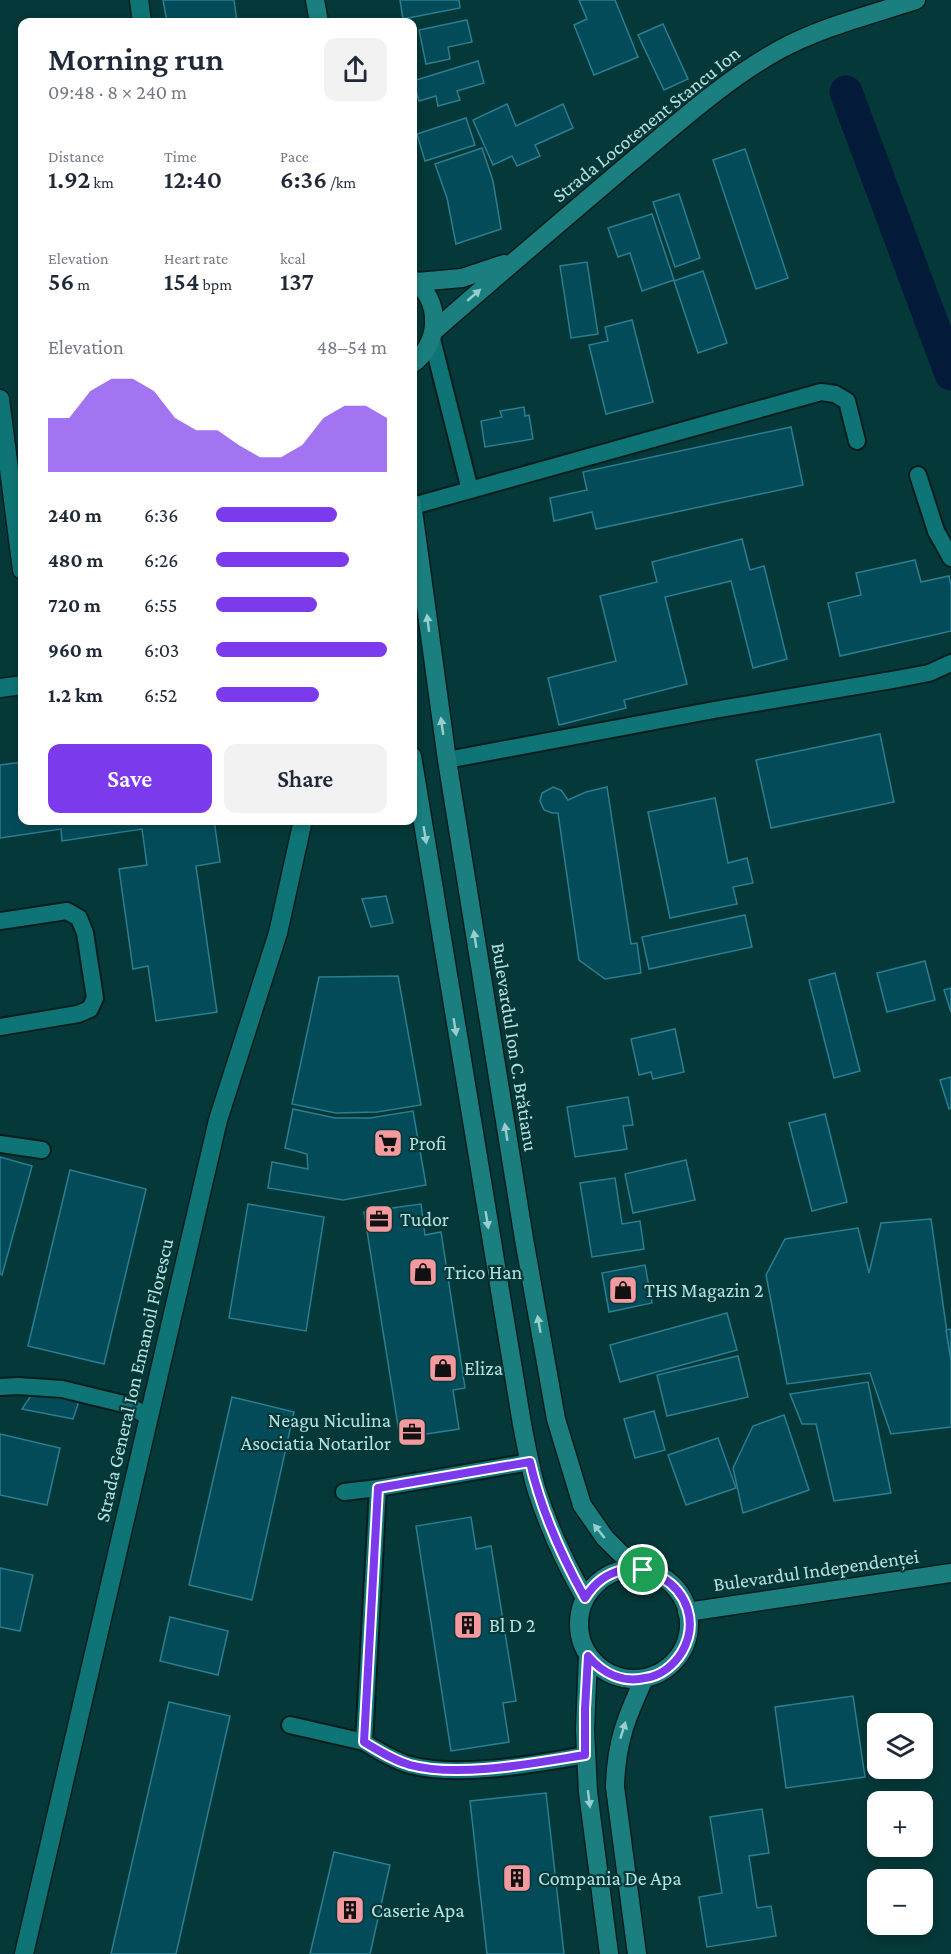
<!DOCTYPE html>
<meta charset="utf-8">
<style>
:root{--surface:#fff;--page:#f2f2f3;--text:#1f2937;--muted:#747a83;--accent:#7c3aed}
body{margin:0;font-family:"Crimson Pro",serif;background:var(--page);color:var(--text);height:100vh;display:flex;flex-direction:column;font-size:22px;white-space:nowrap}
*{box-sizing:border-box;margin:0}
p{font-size:20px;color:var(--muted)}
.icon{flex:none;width:33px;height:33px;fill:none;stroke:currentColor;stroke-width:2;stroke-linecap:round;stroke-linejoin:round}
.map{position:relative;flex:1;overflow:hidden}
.drawer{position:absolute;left:18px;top:18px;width:399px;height:807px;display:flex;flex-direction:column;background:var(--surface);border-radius:12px;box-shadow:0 3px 9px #0003}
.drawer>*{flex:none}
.tools{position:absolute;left:867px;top:1713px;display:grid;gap:12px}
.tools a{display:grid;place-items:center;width:66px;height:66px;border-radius:12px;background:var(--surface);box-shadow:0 3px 9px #0003;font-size:30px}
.pin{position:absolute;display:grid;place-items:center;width:51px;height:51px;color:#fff;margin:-26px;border:3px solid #fff;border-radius:50%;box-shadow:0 2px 6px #0007}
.round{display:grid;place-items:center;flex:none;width:63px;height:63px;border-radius:12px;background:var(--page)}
.head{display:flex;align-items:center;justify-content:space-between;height:102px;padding:0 30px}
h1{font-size:33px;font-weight:600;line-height:45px}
.metrics{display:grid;grid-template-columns:repeat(3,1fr);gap:9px;height:102px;padding:6px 30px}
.metrics div{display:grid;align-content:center}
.metrics b{font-size:26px;font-weight:600}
.metrics small{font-size:16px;font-weight:400}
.metrics p{font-size:16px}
.chart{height:168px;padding:12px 30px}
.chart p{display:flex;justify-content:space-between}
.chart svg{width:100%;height:108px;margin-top:6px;fill:var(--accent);opacity:.7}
.action{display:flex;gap:12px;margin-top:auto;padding:12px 30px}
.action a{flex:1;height:69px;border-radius:12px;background:var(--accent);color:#fff;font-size:24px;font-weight:600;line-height:69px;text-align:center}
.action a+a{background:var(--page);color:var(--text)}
ul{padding:0 30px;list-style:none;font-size:20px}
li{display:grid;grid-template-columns:96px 72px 1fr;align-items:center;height:45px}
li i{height:15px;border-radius:8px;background:var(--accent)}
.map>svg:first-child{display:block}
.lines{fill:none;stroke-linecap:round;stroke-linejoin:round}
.canal{stroke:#031a38;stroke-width:33}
.building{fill:#044b59;stroke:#2a7e91;stroke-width:1.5}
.lane-casing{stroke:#021d1d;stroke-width:20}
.street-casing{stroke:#021d1d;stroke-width:21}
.secondary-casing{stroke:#021d1d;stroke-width:21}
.lane{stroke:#0f7475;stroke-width:16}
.street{stroke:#0f7475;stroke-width:18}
.secondary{stroke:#1b7f80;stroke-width:18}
.oneway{fill:#99cdce}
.route-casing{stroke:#fff;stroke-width:12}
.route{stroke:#7c3aed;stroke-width:8}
.labels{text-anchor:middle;stroke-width:4.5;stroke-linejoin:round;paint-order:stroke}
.street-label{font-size:20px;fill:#b9e1e1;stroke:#053838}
.poi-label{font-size:20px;fill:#b9e1e1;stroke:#053838;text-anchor:start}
</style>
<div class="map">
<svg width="951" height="1954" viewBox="0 0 951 1954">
<rect width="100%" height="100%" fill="#053838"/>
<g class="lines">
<polyline class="canal" points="846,92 951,374"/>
</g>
<g class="building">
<polygon points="163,0 234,0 237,22 167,22"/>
<polygon points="400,0 459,0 460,8 403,19"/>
<polygon points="579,0 615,0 638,57 594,75 574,25 587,19"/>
<polygon points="467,20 472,42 448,47 450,59 426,64 419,30"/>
<polygon points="663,24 688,79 664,90 638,35"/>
<polygon points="478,61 484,83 457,91 460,100 438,106 436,96 419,101 413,81"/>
<polygon points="507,104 516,126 563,104 573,128 535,145 540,156 517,166 512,156 493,165 473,120"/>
<polygon points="466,118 475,145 425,161 417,134"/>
<polygon points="482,148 493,181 501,229 456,244 447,198 435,164"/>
<polygon points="745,149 788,278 756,289 713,160"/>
<polygon points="679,194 700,258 675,267 653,202"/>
<polygon points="652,214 674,280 642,291 630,253 618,257 608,228"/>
<polygon points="587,262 598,334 571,338 560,266"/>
<polygon points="703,271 727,343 698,353 674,281"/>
<polygon points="632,320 653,402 606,414 589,345 608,341 605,327"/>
<polygon points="524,407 525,416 529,415 533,439 485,447 481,421 502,417 500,411"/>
<polygon points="791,427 803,485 596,529 592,512 554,521 550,498 587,490 583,472"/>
<polygon points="742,539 750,570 764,566 787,659 753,668 731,581 665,597 687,684 624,700 626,708 559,725 548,678 616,661 600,596 657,582 652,562"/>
<polygon points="915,560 921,582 949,576 951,586 951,631 840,656 828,603 861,595 856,573"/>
<polygon points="880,734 894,802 771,828 756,760"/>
<polygon points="22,762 22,820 214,820 220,862 196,866 217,1012 156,1021 148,966 133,969 119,869 147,865 142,829 62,841 61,829 0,838 0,765"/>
<polygon points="553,787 561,790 568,800 586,792 607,787 631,944 637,943 641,973 605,979 579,960 558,813 552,813 544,810 540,801 542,793"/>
<polygon points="715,798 728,863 747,858 753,883 733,887 737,904 670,918 648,812"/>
<polygon points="386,896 393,923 371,927 362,899"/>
<polygon points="745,915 752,947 649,969 642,937"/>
<polygon points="925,961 935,1000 887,1012 877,973"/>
<polygon points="835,973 860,1071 834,1078 809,980"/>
<polygon points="398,976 421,1105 377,1112 336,1113 292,1104 319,977"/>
<polygon points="951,988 951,1012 944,990"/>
<polygon points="675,1029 684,1072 653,1079 651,1072 639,1075 631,1039"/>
<polygon points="951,1077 951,1108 949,1109 940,1080"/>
<polygon points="628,1097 633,1125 623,1126 627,1149 575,1157 567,1107"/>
<polygon points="293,1109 335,1118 370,1118 413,1111 426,1185 343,1200 268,1188 272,1162 308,1169 307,1154 285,1148"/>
<polygon points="825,1114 847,1202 812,1211 789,1123"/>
<polygon points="0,1157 32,1166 2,1275 0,1274"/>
<polygon points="686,1160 695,1200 633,1213 625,1174"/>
<polygon points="70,1170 146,1189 104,1364 28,1346"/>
<polygon points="615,1178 622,1224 640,1221 644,1249 592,1257 580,1183"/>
<polygon points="248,1204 324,1217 306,1331 229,1318"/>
<polygon points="421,1204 425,1235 441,1232 465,1388 453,1390 459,1429 400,1438 364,1212"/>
<polygon points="931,1219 951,1361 951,1427 891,1434 870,1373 787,1384 766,1275 785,1239 858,1228 869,1273 881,1223"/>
<polygon points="645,1265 652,1303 609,1312 602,1273"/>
<polygon points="727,1313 737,1350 620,1382 610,1345"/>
<polygon points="951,1329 951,1354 950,1354 946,1330"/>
<polygon points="738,1356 748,1397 667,1416 657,1375"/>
<polygon points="868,1382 891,1493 834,1501 816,1424 802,1424 790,1394"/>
<polygon points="32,1394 79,1401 73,1419 22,1409"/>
<polygon points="232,1397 294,1412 252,1600 189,1585"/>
<polygon points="654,1411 665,1450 635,1458 624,1419"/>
<polygon points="784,1415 809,1490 743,1513 733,1468 753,1426"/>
<polygon points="0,1434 60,1448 47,1505 0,1495"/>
<polygon points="718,1438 736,1488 686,1505 668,1455"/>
<polygon points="471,1517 476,1549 491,1546 516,1701 503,1703 509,1742 451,1751 416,1526"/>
<polygon points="0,1568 33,1575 20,1631 0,1627"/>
<polygon points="170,1617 228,1631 218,1675 160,1661"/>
<polygon points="853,1696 865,1777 786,1788 775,1707"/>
<polygon points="169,1702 230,1716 176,1954 111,1954"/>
<polygon points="546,1793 564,1954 487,1954 470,1801"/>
<polygon points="762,1809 769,1853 749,1856 757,1908 771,1906 776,1936 707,1947 699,1897 722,1893 710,1817"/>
<polygon points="334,1852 390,1865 370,1954 310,1954"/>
</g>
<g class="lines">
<g class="lane-casing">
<g id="lane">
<polyline points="432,339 470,490"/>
<polyline points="918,475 936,531 951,558"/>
<polyline points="413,506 821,392 835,394 847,401 857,441"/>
<polyline points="447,760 714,710 892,680 929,673 951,663"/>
<polyline points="0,921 67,911 79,918 85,933 95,998 90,1009 78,1014 0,1027"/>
<polyline points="0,1144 42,1150"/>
<polyline points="0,1387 18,1386 62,1389 128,1405 149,1417"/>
<path d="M378 1488 364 1742C379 1751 393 1760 410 1765 460 1778 534 1764 585 1755"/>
<polyline points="344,1492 378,1488 530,1462"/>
<polyline points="290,1725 364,1742"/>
</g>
</g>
<g class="street-casing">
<g id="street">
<polyline points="139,0 142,22"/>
<polyline points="0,399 22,570"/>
<polyline points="0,688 22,685"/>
<polyline points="24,1954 218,1120 278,933 303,820"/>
</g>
</g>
<g class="secondary-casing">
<g id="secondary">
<polyline points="315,0 319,22"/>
<path d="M412 279C442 300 441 343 412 364"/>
<polyline points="417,282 462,278 504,264"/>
<path d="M434 331C499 274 565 218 631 162 678 123 725 80 779 50 821 27 870 15 916 0"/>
<polyline points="412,503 447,760 524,1239 556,1419 582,1505 605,1538 620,1553 643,1570"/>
<path d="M412 756 522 1424C526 1445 530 1467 536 1488 548 1526 565 1563 585 1598"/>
<circle cx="634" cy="1624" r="55"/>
<polyline points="687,1612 951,1573"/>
<polyline points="588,1656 585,1730 588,1792 609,1954"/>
<path d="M637 1954 615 1787C616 1743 626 1718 644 1679"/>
</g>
</g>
<use href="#lane" class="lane"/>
<use href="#street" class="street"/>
<use href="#secondary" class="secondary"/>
</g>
<defs><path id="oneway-solid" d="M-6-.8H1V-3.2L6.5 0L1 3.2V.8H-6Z" transform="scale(1.5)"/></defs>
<g class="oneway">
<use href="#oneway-solid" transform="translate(474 295) rotate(-41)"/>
<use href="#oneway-solid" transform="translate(428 623) rotate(-97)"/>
<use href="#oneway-solid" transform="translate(442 726) rotate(-98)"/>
<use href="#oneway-solid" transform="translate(425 835) rotate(81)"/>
<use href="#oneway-solid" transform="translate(475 939) rotate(-99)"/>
<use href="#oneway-solid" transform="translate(455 1027) rotate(81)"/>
<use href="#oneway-solid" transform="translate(506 1132) rotate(-99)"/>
<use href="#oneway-solid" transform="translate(487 1220) rotate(81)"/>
<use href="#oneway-solid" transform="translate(539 1324) rotate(-100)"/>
<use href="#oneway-solid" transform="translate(599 1531) rotate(-129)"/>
<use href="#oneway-solid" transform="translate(623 1730) rotate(-73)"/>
<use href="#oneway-solid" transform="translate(589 1799) rotate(83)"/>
</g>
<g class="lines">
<g class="route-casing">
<path id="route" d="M530 1462C541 1510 561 1555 585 1598 625 1533 717 1590 682 1652 674 1665 661 1676 645 1678 623 1683 603 1674 588 1656L585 1709V1755C535 1763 459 1778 410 1765 393 1760 379 1751 364 1742L378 1488Z"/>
</g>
<use href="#route" class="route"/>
</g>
<defs>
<g id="supermarket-square" transform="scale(1.5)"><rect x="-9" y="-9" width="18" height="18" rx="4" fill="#f49a9f" stroke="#053838"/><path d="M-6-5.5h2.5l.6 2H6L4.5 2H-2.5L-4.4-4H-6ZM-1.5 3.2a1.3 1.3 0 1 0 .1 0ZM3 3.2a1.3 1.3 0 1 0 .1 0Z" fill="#111"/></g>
<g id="office-square" transform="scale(1.5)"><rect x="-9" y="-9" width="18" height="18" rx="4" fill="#f49a9f" stroke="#053838"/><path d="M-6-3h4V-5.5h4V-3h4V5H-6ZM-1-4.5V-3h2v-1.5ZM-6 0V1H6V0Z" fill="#111"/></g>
<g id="shop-square" transform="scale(1.5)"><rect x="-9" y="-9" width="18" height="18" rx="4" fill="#f49a9f" stroke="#053838"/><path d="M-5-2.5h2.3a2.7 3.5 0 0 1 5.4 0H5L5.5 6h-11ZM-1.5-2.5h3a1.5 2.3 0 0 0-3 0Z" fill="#111"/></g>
<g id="building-square" transform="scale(1.5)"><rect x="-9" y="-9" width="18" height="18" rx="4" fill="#f49a9f" stroke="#053838"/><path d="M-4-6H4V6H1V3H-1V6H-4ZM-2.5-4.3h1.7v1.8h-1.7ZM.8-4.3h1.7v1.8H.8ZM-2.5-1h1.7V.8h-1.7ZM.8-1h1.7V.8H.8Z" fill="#111"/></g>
</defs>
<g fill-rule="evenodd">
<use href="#supermarket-square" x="388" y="1143"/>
<use href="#office-square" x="379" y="1219"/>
<use href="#shop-square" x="423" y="1272"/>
<use href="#shop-square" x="623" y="1290"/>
<use href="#shop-square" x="443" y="1368"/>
<use href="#office-square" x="412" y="1432"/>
<use href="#building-square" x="468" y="1625"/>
<use href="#building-square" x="517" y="1878"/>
<use href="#building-square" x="350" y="1910"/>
</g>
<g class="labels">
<g class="street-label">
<text transform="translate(646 124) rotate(-39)" y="7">Strada Locotenent Stancu Ion</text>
<text transform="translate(515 1047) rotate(81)" y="7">Bulevardul Ion C. Brătianu</text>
<text transform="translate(134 1380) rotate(-77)" y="7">Strada General Ion Emanoil Florescu</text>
<text transform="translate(816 1570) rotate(-8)" y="7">Bulevardul Independenței</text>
</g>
<g class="poi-label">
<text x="409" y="1150">Profi</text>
<text x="400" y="1226">Tudor</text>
<text x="444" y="1279">Trico Han</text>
<text x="644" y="1297">THS Magazin 2</text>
<text x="464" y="1375">Eliza</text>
<text x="391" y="1427" text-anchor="end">Neagu Niculina<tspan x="391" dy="23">Asociatia Notarilor</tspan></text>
<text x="489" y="1632">Bl D 2</text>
<text x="538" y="1885">Compania De Apa</text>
<text x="371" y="1917">Caserie Apa</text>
</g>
</g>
</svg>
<div class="tools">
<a><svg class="icon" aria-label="layers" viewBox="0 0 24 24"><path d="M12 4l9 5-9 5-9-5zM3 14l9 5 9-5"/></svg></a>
<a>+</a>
<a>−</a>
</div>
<div class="pin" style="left:643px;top:1570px;background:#1e9e55"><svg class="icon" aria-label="arrive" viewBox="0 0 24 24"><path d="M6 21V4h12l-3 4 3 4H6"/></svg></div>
<section class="drawer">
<div class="head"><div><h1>Morning run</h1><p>09:48 · 8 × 240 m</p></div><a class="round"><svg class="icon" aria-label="share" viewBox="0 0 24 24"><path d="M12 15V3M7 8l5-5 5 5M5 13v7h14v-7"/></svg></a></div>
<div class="metrics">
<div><p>Distance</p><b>1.92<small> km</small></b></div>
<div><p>Time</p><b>12:40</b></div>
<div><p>Pace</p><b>6:36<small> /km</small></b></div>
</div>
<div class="metrics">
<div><p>Elevation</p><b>56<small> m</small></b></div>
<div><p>Heart rate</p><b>154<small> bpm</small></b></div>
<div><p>kcal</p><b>137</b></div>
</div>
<div class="chart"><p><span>Elevation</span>48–54 m</p>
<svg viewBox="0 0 160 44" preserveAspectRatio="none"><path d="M0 44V22L10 22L20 11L30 6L40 6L50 11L60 22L70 27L80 27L90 33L100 38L110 38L120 33L130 22L140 17L150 17L160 22V44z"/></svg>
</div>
<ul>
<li><b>240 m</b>6:36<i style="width:71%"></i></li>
<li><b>480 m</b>6:26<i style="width:78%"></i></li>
<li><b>720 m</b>6:55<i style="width:59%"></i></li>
<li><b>960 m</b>6:03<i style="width:100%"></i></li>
<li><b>1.2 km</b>6:52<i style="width:60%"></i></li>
</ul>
<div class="action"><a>Save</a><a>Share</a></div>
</section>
</div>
